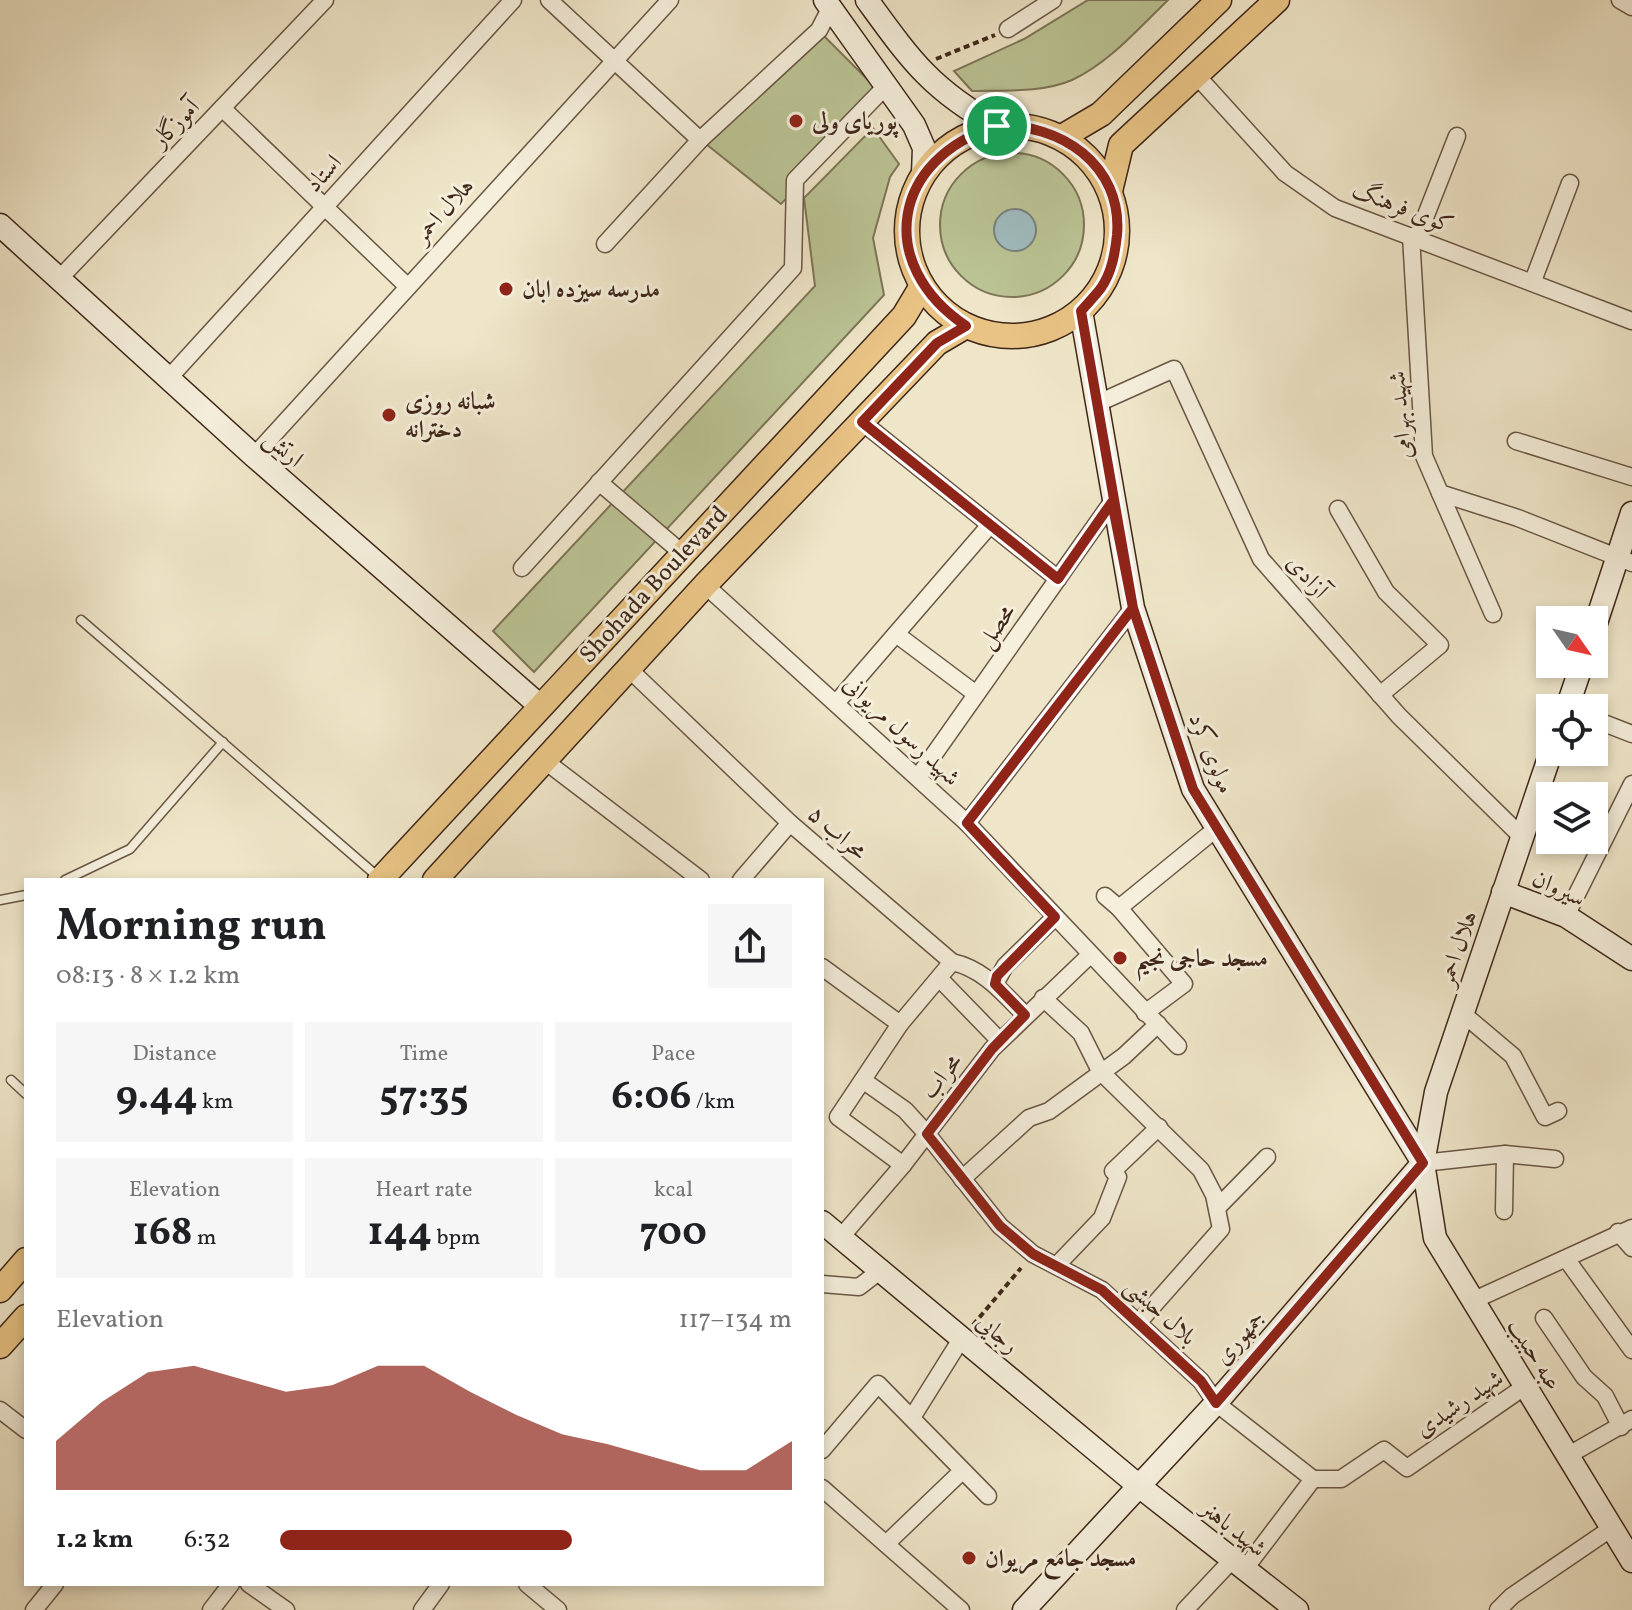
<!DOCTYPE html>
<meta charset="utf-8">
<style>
:root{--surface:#fff;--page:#f6f6f6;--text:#202124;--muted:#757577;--accent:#8f2418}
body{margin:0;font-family:Vollkorn,Amiri,serif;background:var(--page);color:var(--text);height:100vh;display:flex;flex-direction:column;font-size:30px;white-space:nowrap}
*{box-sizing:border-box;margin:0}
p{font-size:26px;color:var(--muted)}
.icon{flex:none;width:44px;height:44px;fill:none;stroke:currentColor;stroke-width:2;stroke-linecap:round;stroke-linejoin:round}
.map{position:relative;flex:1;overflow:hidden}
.drawer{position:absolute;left:24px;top:878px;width:800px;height:708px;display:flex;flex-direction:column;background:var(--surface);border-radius:0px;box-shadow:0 4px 12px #0003}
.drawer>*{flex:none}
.needle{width:52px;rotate:124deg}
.buttons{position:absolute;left:1536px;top:606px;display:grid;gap:16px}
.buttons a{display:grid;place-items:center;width:72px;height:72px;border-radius:0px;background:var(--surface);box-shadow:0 4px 12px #0003;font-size:40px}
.pin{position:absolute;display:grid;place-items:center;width:68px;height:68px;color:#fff;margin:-34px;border:4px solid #fff;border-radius:50%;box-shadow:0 2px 8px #0007}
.round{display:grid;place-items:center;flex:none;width:84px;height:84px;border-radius:0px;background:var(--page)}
.summary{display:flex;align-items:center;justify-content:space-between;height:136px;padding:0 32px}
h1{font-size:44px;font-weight:700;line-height:60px}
.metrics{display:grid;grid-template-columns:repeat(3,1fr);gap:12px;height:136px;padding:8px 32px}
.metrics div{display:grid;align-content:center;border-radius:0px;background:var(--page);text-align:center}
.metrics b{font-size:40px;font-weight:700}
.metrics small{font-size:22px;font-weight:400}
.metrics p{font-size:22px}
.chart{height:224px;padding:16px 32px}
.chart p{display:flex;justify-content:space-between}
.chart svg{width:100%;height:144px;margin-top:8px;fill:var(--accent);opacity:.7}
ul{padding:0 32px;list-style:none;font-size:26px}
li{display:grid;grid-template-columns:128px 96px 1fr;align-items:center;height:60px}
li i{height:20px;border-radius:10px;background:var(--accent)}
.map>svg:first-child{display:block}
.green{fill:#bbc495;stroke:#7c7557;stroke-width:2}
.water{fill:#9fbdc1;stroke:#78817e;stroke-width:2}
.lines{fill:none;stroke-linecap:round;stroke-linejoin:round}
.lane-casing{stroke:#6a5645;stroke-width:11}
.street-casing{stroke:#6a5645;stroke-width:19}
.secondary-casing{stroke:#3e2619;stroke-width:25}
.primary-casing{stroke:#3e2619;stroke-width:27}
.path{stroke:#3e2619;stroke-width:4;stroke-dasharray:6 4;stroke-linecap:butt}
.lane{stroke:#f5efdc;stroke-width:8}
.street{stroke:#f5efdc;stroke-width:16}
.secondary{stroke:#f5efdc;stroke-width:22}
.primary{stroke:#e8c384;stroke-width:24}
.route-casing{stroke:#fff;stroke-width:16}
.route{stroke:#8f2418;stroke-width:10}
.poi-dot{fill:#8f2418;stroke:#f5efdc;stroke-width:3}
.labels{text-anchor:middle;stroke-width:6;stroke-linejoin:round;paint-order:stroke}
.poi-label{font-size:24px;font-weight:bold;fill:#3e2619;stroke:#f5efdc;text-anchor:start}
.street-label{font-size:24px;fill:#3e2619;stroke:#f5efdc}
</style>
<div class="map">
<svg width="1632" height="1610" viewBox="0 0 1632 1610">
<rect width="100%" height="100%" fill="#efe6c9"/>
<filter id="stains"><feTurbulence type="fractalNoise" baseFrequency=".0025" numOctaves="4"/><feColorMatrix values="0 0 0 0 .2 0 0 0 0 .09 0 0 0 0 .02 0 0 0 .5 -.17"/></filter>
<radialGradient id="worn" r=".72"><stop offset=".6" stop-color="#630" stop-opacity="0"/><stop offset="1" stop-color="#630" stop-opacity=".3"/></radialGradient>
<g class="green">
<path d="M1088 0H1168C1139 28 1109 63 1072 80 1042 93 1004 90 972 91L954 71 1024 39Z"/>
<polygon points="819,31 885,97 781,204 706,144"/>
<polygon points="873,128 899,164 890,177 873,238 884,295 534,672 493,631 815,286 804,198"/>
<circle cx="1012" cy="225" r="72"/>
</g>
<circle class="water" cx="1015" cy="230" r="21"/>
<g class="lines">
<g class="lane-casing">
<g id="lane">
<polyline points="81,620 377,876"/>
<polyline points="65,880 130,849 223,742"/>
<polyline points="0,900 26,895"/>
<polyline points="11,1080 26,1094"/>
</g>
</g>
<g class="street-casing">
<g id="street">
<polyline points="549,0 700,140"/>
<polyline points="1620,0 1632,7"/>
<polyline points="1008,29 1053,0"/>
<polyline points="1197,76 1285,173 1335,208 1632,321"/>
<polyline points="222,108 408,287"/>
<polyline points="1411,236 1424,456 1440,493 1518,518 1632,563"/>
<polyline points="1417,238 1457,136"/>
<polyline points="605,244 700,140 819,30 831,7"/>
<polyline points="59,279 325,0"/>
<polyline points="1533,281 1570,183"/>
<polyline points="168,379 513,0"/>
<polyline points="1096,404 1174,369 1261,559 1399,716 1522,837"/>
<polyline points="862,422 1058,579"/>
<polyline points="1516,441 1632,477"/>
<polyline points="254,456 670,0"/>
<polyline points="599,482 682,553"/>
<polyline points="1440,493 1493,614"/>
<polyline points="1338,509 1386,592 1440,645 1380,695"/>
<polyline points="522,568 793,268 795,180 888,84"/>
<polyline points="705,585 967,823 1178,1046"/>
<polyline points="896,634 976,694"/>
<path d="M630 670 790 823 952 962C984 969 1003 993 1025 1015"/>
<polyline points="837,702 990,525"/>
<polyline points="1596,720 1632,734"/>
<polyline points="545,761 701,880"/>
<polyline points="918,777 1112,502"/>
<polyline points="967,823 1133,608"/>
<polyline points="741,880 790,823"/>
<polyline points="1105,896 1119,908 1217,828"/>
<polyline points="1119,908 1184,984 1145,1013"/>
<polyline points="1566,916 1632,784"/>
<polyline points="822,967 900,1024"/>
<polyline points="939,978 1000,1041"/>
<polyline points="995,984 1005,966 1055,917"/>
<polyline points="1043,998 1081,1033 1100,1071 1201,1170 1214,1195 1221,1229 1138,1323"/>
<polyline points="1462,1013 1513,1056 1545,1117 1558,1111"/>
<polyline points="864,1081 905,1110 927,1134 1000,1226 1033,1254 1102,1290 1201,1381 1216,1403 1313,1479"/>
<polyline points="1423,1163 1505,1154 1555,1159"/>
<polyline points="903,1165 838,1117 900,1024 952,962"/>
<polyline points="962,1179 1029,1118 1049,1111 1124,1056 1158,1024"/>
<polyline points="1217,1208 1267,1157"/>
<polyline points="1504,1211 1505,1154"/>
<polyline points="1618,1232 1632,1248"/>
<polyline points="841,1237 903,1165 992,1049 1090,955"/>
<polyline points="1567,1260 1632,1350"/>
<polyline points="1056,1266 1102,1218 1118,1177 1113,1171 1159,1127"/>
<polyline points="822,1284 859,1287 881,1270"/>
<polyline points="1472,1301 1632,1228"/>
<polyline points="1544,1318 1584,1377 1605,1396 1621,1427"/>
<polyline points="0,1410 26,1430"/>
<polyline points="913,1416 963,1336"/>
<polyline points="822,1450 878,1384 988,1496"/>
<polyline points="1567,1456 1632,1419"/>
<polyline points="1313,1479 1341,1479 1384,1450 1407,1468 1524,1387"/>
<polyline points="822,1488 961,1610"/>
<polyline points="886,1544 961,1472"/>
<polyline points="1244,1570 1313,1479"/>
<polyline points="249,1584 286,1610"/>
<polyline points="527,1584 558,1610"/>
<polyline points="34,1610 55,1584"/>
<polyline points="211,1610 231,1584"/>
<polyline points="422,1610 441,1584"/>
<polyline points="1185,1610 1232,1560"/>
<polyline points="1498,1610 1512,1596 1612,1528"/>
</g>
</g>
<g class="secondary-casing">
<g id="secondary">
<polyline points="825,0 914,125 924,148 923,174"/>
<path d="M867 0C910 59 931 90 997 126"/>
<polyline points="0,225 254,456 539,705"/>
<polyline points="1081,311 1133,608 1193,789 1423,1163"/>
<polyline points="1594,629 1632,513"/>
<polyline points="1567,708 1582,664"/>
<polyline points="1551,752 1436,1092 1423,1163 1435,1238 1632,1561"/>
<polyline points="1503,892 1566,916 1632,959"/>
<polyline points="822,1222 1139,1486 1297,1610"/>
<polyline points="1024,1610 1216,1403 1423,1163"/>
</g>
</g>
<g class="primary-casing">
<g id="primary">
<circle cx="1012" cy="231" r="105"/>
<polyline points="1062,137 1101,114 1219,0"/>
<polyline points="1110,191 1121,145 1277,0"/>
<polyline points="380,880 904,316 922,286"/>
<polyline points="435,880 705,585 937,343 966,326"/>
<polyline points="0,1290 26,1260"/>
<polyline points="0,1346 26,1317"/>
</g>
</g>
<g class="path">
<polyline points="936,59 995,35"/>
<polyline points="973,1325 1021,1268"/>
</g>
<use href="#lane" class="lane"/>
<use href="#street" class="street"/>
<use href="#secondary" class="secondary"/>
<use href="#primary" class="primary"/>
</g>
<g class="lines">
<g class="route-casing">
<path id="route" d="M997 126C1060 123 1123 165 1117 235 1115 253 1112 272 1101 288 1095 296 1087 304 1081 311L1133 608 967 823 1055 917 997 976 995 984 1025 1015 992 1049 927 1134 1000 1226 1033 1254 1102 1290 1201 1381 1216 1403 1423 1163 1193 789 1133 608 1112 502 1058 579 862 422 937 343 966 326C874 264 892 158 997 126"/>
</g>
<use href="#route" class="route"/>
</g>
<g class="poi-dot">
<circle cx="796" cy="121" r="8"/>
<circle cx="506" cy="289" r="8"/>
<circle cx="389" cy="415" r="8"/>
<circle cx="1120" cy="958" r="8"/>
<circle cx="969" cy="1558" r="8"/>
</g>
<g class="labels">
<g class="poi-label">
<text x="812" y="129">پوریای ولی</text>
<text x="522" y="297">مدرسه سیزده ابان</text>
<text x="405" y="409">شبانه روزی<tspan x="405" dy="28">دخترانه</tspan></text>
<text x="1136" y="966">مسجد حاجی نجیم</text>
<text x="985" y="1566">مسجد جامع مریوان</text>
</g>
<g class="street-label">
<text transform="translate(175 123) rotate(-46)" y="8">آموزگار</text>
<text transform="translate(323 173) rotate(-48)" y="8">استاد</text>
<text transform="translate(1403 207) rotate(21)" y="8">کوی فرهنگ</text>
<text transform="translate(443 210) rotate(-48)" y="8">هلال احمر</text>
<text transform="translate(1400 415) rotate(-95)" y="8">شهید بهرامی</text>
<text transform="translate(284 448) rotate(41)" y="8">ارتش</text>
<text transform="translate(1308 576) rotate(49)" y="8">آزادی</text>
<text transform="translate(653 584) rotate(-47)" y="8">Shohada Boulevard</text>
<text transform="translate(996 626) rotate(-55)" y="8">محصل</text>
<text transform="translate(902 730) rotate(43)" y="8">شهید رسول مریوانی</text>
<text transform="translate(1212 753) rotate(68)" y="8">مولوی کرد</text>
<text transform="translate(838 832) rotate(41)" y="8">محراب ۵</text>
<text transform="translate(1559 888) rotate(25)" y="8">سیروان</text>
<text transform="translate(1457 948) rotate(-71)" y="8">هلال احمر</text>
<text transform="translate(941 1076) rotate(-52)" y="8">محراب</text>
<text transform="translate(1161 1311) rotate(42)" y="8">بلال حبشی</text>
<text transform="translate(998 1333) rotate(40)" y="8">رجایی</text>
<text transform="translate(1239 1337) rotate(-49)" y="8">جمهوری</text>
<text transform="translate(1535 1354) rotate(58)" y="8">عبه حبیب</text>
<text transform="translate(1459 1403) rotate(-34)" y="8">شهید رشیدی</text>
<text transform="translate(1234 1528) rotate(38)" y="8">شهید باهنر</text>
</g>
</g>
<rect width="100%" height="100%" filter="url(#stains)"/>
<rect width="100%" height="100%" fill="url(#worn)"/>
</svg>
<div class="buttons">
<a><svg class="needle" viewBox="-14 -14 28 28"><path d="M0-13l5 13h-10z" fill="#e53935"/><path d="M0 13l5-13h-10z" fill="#757577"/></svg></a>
<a><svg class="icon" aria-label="locate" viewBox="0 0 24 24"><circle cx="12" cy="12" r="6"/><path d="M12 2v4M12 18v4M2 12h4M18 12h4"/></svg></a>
<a><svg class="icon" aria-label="layers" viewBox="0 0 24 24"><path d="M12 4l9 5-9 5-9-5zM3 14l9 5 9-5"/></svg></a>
</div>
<div class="pin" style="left:997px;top:126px;background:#1e9e55"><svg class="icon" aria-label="arrive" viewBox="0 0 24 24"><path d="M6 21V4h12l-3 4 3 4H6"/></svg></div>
<section class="drawer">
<div class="summary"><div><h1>Morning run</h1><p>08:13 · 8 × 1.2 km</p></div><a class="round"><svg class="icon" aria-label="share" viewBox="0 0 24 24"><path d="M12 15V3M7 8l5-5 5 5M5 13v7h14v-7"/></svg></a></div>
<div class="metrics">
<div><p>Distance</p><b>9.44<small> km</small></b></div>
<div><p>Time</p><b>57:35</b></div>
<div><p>Pace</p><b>6:06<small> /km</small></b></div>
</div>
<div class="metrics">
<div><p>Elevation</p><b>168<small> m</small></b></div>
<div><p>Heart rate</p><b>144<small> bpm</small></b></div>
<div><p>kcal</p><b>700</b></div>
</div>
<div class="chart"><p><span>Elevation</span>117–134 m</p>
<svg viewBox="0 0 160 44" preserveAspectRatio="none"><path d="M0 44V29L10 17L20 8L30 6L40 10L50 14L60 12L70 6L80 6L90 14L100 21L110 27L120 30L130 34L140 38L150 38L160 29V44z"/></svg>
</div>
<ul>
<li><b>1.2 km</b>6:32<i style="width:57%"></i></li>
</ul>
</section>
</div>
